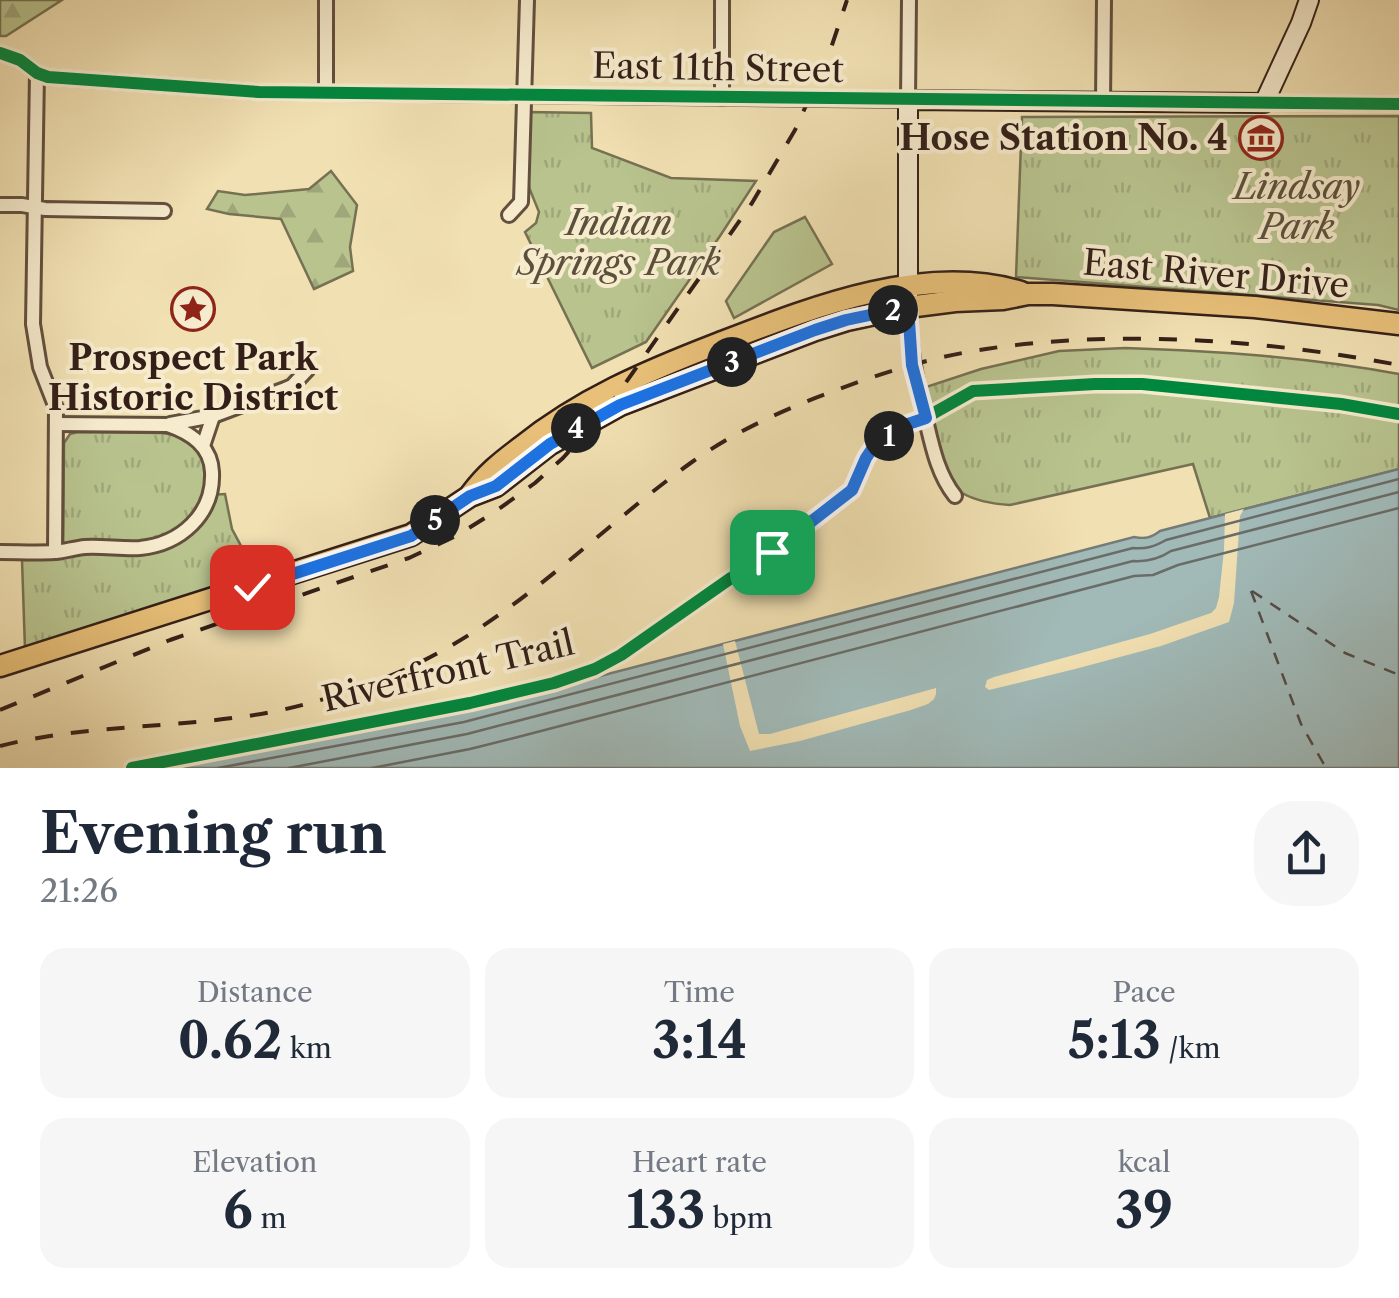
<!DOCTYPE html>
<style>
:root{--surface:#fff;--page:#f6f6f7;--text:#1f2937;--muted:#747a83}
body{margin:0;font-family:"Libre Caslon Text",serif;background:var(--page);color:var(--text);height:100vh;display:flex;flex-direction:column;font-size:38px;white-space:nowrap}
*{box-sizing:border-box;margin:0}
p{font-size:32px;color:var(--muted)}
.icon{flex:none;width:55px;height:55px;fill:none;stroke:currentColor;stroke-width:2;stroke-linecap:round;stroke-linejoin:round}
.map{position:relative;height:768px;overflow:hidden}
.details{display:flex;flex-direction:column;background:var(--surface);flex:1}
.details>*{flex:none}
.pin{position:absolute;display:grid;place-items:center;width:85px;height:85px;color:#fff;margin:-42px;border-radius:20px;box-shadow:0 5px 15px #0006}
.km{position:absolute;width:50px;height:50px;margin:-25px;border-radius:50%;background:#222;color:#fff;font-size:28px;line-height:50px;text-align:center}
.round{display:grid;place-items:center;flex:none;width:105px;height:105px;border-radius:40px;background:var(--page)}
.headline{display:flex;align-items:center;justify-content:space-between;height:170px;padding:0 40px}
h1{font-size:55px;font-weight:700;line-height:75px}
.stats{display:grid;grid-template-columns:repeat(3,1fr);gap:15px;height:170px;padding:10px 40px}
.stats div{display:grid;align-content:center;border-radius:25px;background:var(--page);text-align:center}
.stats b{font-size:50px;font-weight:700}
.stats small{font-size:28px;font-weight:400}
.stats p{font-size:28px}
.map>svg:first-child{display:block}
.green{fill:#b8c38e;stroke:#767153;stroke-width:2.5}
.forest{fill:url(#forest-firs);stroke:#767153;stroke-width:2.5}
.park{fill:url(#park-tufts);stroke:#767153;stroke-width:2.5}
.water{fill:#a1bab8;stroke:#757c78;stroke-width:2.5}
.pier{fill:#f1e0b2}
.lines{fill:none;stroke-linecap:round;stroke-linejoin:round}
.shore{stroke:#6a6c68;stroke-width:2.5}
.ferry{stroke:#544e48;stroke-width:2.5;stroke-dasharray:12 10;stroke-linecap:butt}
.street-casing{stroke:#624f3e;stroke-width:18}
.secondary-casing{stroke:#331f18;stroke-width:22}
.primary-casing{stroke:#331f18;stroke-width:25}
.street{stroke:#f6ebcd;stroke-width:12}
.secondary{stroke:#f6ebcd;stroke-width:18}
.primary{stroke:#e8c079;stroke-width:20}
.rail{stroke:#331f18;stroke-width:4;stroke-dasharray:18 18;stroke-linecap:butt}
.cycleway-casing{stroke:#f6ebcd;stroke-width:19}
.cycleway{stroke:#00873e;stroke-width:12}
.route-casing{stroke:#fff;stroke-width:20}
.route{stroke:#1a73e8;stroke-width:12}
.labels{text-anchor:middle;stroke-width:8;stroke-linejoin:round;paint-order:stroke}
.street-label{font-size:35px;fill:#331f18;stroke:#f6ebcd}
.poi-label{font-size:35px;font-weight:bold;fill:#331f18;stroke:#f6ebcd;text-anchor:end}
.park-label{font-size:35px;font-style:italic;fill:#5b503b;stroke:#f6ebcd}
</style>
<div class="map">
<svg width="1399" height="768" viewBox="0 0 1399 768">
<defs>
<pattern id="forest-firs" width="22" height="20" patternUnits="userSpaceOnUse" patternTransform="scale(2.5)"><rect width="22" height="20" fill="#b8c38e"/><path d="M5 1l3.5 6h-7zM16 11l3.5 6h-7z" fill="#9fa77a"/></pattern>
<pattern id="park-tufts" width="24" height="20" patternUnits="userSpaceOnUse" patternTransform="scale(2.5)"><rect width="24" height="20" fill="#b8c38e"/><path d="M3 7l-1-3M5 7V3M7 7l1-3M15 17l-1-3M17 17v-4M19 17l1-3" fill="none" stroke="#9fa77a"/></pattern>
</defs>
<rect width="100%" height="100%" fill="#f1e0b2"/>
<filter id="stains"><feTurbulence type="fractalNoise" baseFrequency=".002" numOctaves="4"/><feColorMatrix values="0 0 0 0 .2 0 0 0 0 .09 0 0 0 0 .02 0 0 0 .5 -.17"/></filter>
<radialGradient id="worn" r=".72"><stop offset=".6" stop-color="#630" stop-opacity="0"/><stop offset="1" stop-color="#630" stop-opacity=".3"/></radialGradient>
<polygon class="green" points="805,217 832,264 734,318 726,301 774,232"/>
<g class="forest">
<polygon points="0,0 62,0 6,36 0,36"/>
<polygon points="331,171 357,205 350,247 353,271 314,289 281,219 229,214 207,209 218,191 245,195 309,189"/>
</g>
<g class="park">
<polygon points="528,112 591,113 592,148 671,178 756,181 720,236 646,342 592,368 525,232 536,223 539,212 528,185"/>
<polygon points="1399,116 1399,310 1378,305 1016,277 1022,117"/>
<path d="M1125 348C1217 351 1308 357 1399 374V469L1210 518 1193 464 1010 505C994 504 976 501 962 493 942 481 930 410 926 387L981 369 1059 351Z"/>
<path d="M78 432 162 433C204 438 206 459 207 495L225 494 232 529 256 574 25 649 22 560 63 559 64 443 70 434Z"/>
</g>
<path class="water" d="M1399 469V768H165L462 712 1134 537C1145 539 1151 538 1160 531Z"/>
<g class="pier">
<polygon points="1244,509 1240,516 1234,603 1229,622 1161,646 1075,669 989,690 985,687 987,680 994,677 1150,634 1211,613 1216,608 1219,597 1224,550 1225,514"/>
<polygon points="735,641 759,734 770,734 936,688 936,694 934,699 928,704 911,710 800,741 750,751 740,726 723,644"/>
</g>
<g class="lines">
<g class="shore">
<path d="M218 768 464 722 1133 548C1146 549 1154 547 1166 540L1399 479"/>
<path d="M289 768 467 734 1133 561C1148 562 1159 559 1171 551L1399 492"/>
<polyline points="372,768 470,749 518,737 1134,576 1153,575 1178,565 1399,508"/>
</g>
<g class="ferry">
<polyline points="1251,591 1301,724 1326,768"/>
<polyline points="1252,591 1345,653 1399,675"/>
</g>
<g class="street-casing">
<g id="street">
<polyline points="326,0 326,93"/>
<polyline points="722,0 722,98"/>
<polyline points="0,53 20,60 37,73 48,77 259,92 908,100 909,0"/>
<polyline points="37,73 33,324 40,367 56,408 55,552"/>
<polyline points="1103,102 1104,0"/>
<polyline points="1264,103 1399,104"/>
<polyline points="0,205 22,205 45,209 164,211"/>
<polyline points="509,215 521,202 527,0"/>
<path d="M908 307C910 348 915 376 925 416 932 445 937 473 955 496"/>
<polyline points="170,424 213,416 285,389 292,386 308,369"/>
<polyline points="203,446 213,416"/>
<path d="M0 552C18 552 37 553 55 552 65 551 75 548 85 547 103 546 122 549 140 548 180 544 214 515 212 472 211 446 191 433 168 425L56 424"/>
</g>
</g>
<g class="secondary-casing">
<polyline id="secondary" points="908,307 908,100 1264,103 1301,23 1309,0"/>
</g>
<g class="primary-casing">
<g id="primary">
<path d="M471 494C486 474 501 462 521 447 581 399 645 372 717 344 808 309 923 262 1021 292"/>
<polyline points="0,666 411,535 470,496 496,486 550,444 620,405 815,330 847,320 908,307 955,301 1003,299 1028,294 1053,294 1255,307 1399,324"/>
</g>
</g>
<use href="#street" class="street"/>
<use href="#secondary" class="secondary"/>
<use href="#primary" class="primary"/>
<g class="rail">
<polyline points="0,710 170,640 409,558 456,536 496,511 535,483 563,458 610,405 752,203 795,130 828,57 847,0"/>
<path d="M0 746C91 723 185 729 277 711 319 702 359 689 399 672 513 623 593 533 692 462 733 433 780 411 826 394 878 374 931 357 986 349 1119 329 1267 340 1399 365"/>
</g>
<g class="cycleway-casing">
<g id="cycleway">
<polyline points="0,53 20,60 37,73 48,77 259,92 1399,104"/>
<polyline points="132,768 470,703 554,683 595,669 621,655 731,578 771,553 801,528 827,510 852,490 866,458 876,443 908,424 925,418 973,391 1095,384 1142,384 1341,404 1399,414"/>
</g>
</g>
<use href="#cycleway" class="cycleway"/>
</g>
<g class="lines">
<g class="route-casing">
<polyline id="route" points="252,587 411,536 470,496 496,486 550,444 620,405 815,330 846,320 908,307 912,365 926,418 908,424 876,443 866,458 852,490 772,552"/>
</g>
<use href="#route" class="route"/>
</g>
<defs>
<g id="museum-ring" transform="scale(2.25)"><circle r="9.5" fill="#f6ebcd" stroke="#8f2418" stroke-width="1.5"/><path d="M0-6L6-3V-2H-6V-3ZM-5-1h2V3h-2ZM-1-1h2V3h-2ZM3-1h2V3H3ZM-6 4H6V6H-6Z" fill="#8f2418"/></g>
<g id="sight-ring" transform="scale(2.25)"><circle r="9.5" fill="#f6ebcd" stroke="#8f2418" stroke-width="1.5"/><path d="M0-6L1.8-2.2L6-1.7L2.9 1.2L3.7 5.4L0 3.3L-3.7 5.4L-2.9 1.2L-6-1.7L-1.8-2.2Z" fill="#8f2418"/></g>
</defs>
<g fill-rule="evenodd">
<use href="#museum-ring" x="1261" y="138"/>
<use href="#sight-ring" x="193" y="309"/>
</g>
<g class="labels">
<g class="street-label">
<text transform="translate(718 68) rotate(1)" y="12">East 11th Street</text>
<text transform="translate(1216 274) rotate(5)" y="12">East River Drive</text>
<text transform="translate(448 671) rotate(-13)" y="12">Riverfront Trail</text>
</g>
<g class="poi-label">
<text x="1228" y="150">Hose Station No. 4</text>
<text x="193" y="370" text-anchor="middle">Prospect Park<tspan x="193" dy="40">Historic District</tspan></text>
</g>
<g class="park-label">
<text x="1297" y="199">Lindsay<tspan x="1297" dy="40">Park</tspan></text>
<text x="619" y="235">Indian<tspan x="619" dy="40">Springs Park</tspan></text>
</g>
</g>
<rect width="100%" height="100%" filter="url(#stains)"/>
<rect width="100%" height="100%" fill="url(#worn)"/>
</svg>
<div class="pin" style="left:772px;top:552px;background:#1e9e55"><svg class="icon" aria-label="arrive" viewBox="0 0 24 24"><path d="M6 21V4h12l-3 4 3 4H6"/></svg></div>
<div class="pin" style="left:252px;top:587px;background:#d93025"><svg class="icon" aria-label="check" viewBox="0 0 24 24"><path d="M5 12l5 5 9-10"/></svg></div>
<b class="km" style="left:889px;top:436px">1</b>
<b class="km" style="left:893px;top:310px">2</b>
<b class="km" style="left:732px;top:362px">3</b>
<b class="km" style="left:576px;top:428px">4</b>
<b class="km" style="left:435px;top:520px">5</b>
</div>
<section class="details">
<div class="headline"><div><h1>Evening run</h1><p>21:26</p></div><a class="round"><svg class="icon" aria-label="share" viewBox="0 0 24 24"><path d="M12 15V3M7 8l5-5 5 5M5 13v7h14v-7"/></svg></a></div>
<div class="stats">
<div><p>Distance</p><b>0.62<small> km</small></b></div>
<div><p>Time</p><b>3:14</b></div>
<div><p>Pace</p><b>5:13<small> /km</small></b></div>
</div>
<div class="stats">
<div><p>Elevation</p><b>6<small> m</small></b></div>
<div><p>Heart rate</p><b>133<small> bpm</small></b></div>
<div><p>kcal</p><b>39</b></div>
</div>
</section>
